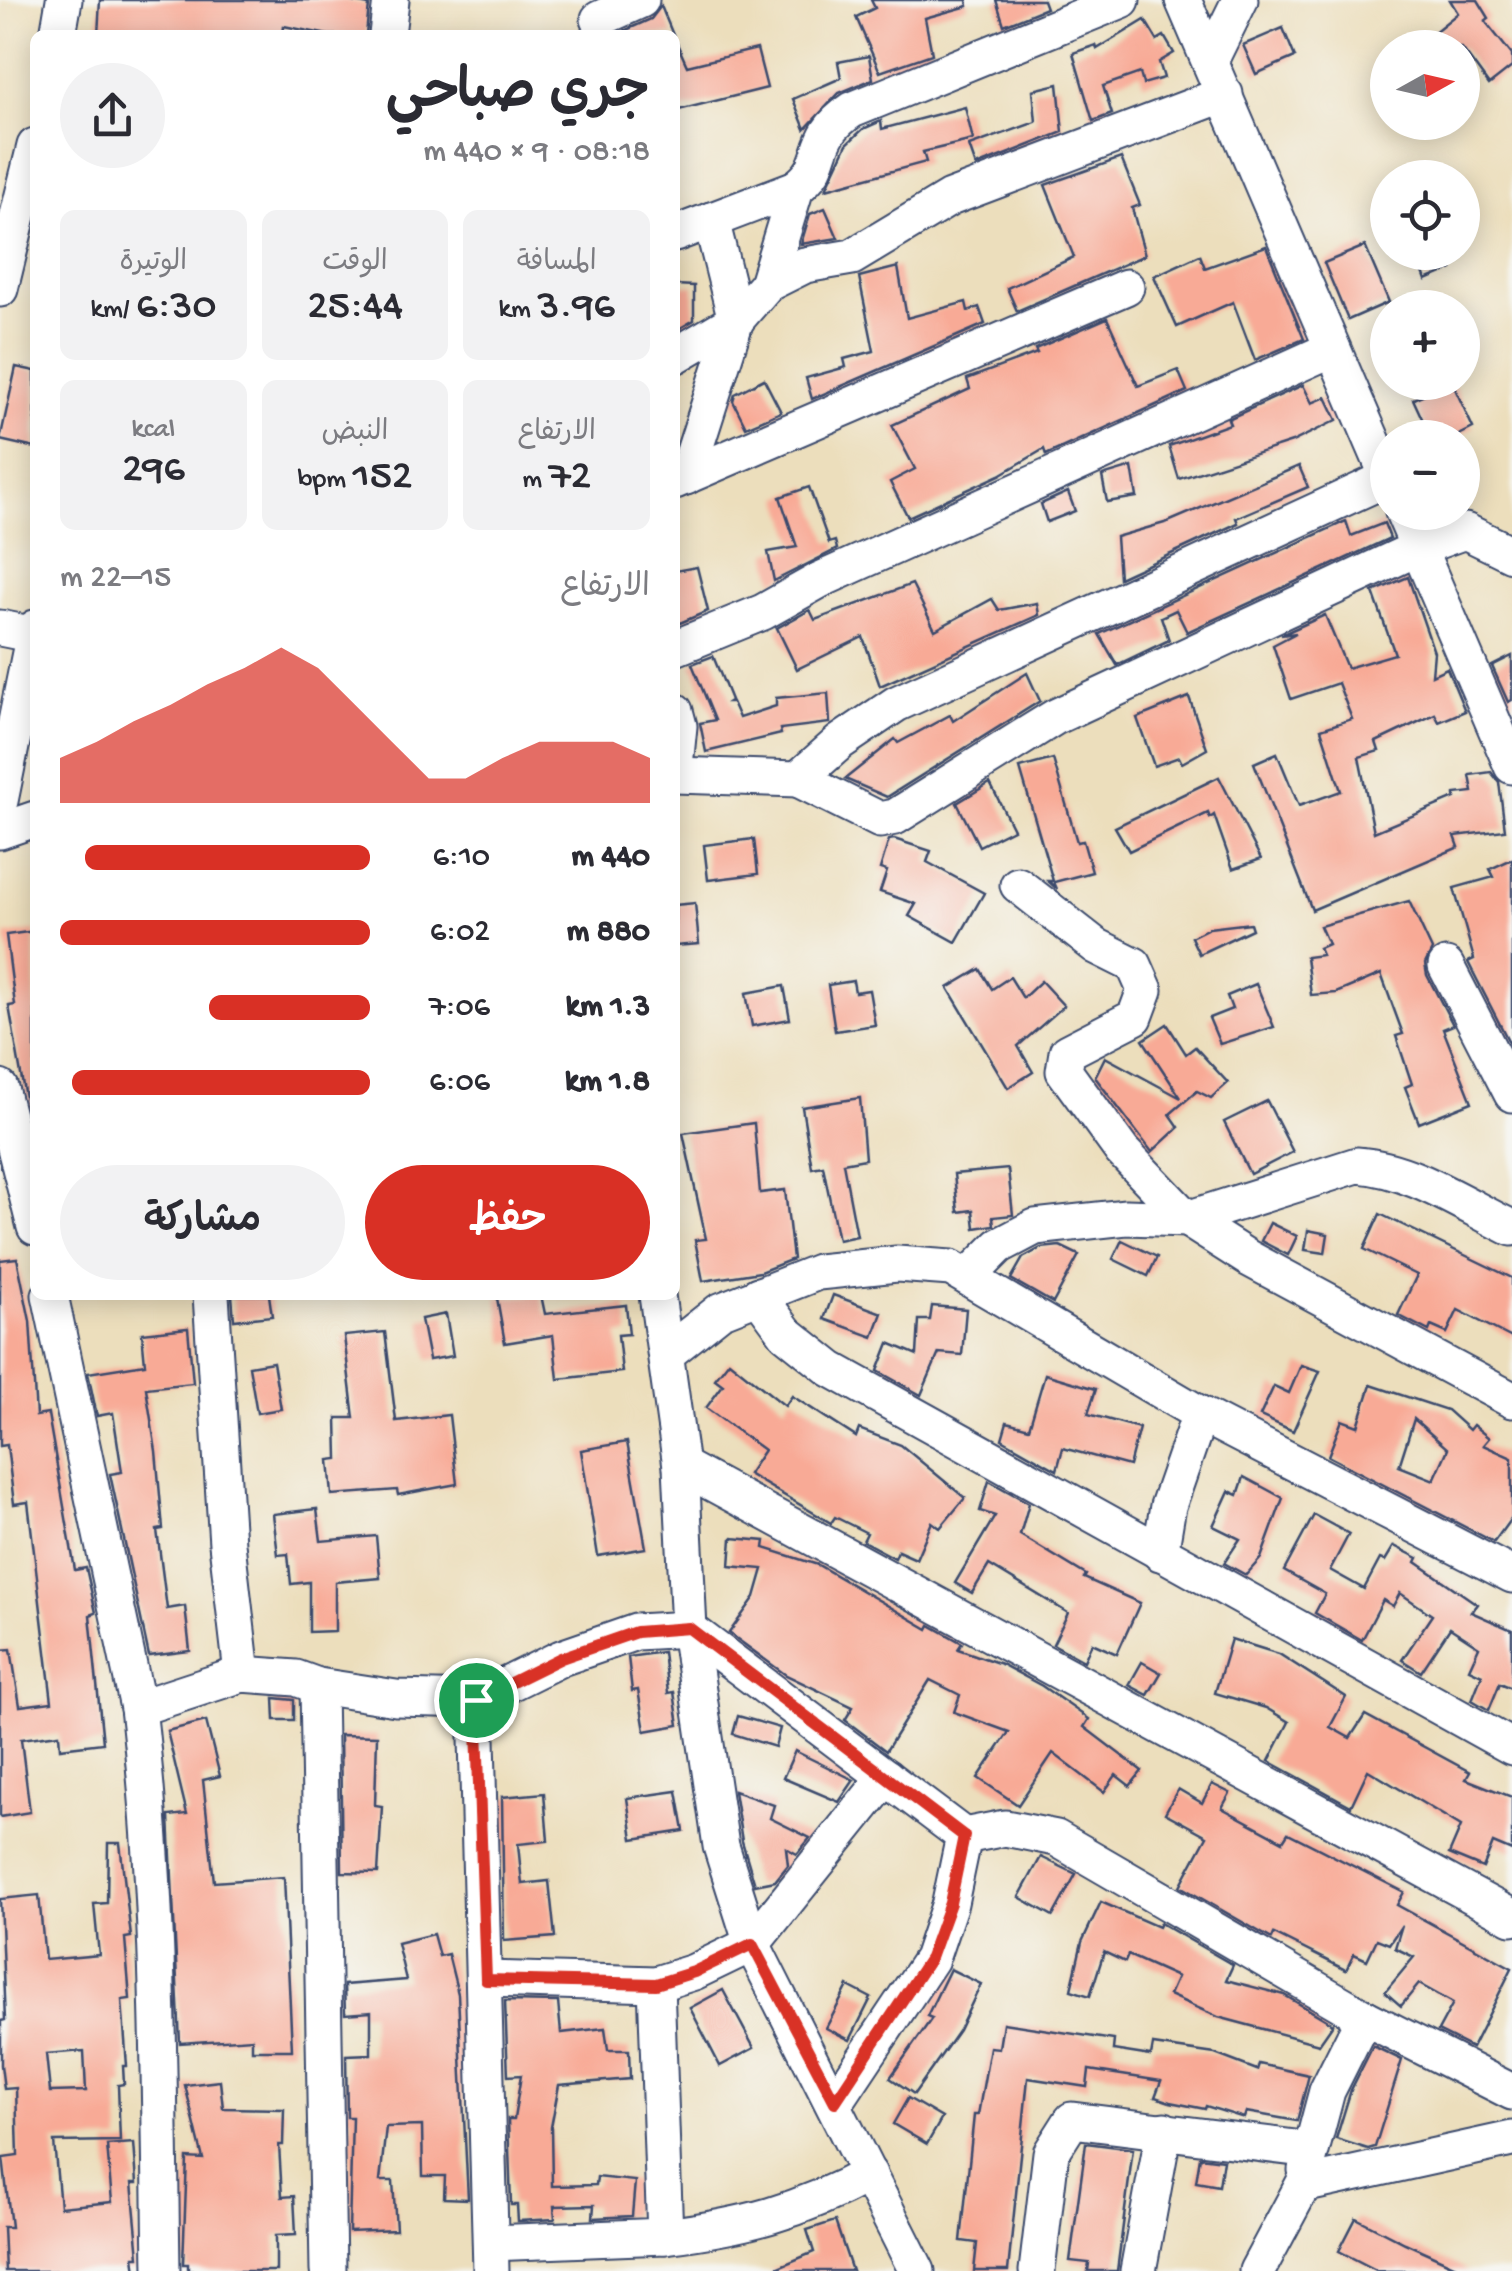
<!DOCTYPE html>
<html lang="ar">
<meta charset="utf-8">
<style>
:root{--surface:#fff;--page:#f2f2f3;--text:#2b2b33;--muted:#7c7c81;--accent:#d93025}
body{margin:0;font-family:"Gochi Hand","Playpen Sans Arabic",sans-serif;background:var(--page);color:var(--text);direction:rtl;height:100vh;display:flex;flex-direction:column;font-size:38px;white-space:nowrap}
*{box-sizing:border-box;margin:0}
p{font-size:32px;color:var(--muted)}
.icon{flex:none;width:55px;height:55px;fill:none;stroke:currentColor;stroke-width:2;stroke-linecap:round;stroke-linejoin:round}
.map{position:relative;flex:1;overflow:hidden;direction:ltr}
.sheet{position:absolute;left:30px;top:30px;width:650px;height:1270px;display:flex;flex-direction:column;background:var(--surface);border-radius:15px;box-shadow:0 5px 25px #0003;direction:rtl}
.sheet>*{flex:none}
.needle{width:65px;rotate:82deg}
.buttons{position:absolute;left:1370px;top:30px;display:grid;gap:20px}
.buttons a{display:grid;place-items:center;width:110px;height:110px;border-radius:50%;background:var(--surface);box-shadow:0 5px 25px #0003;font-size:50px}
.pin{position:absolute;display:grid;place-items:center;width:85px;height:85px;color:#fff;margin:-42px;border:5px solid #fff;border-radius:50%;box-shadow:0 2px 10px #0007}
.round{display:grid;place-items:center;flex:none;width:105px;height:105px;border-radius:52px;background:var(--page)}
.headline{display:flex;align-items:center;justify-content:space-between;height:170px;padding:0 30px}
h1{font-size:55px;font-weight:600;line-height:75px}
.figures{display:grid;grid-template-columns:repeat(3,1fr);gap:15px;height:170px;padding:10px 30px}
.figures div{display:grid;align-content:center;border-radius:15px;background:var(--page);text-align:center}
.figures b{font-size:42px;font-weight:600}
.figures small{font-size:28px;font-weight:400}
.figures p{font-size:28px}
.chart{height:280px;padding:20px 30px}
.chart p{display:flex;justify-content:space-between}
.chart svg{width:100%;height:180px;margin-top:10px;fill:var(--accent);opacity:.7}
.primary-button{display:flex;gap:20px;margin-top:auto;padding:20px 30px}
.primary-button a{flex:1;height:115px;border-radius:60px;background:var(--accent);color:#fff;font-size:40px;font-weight:600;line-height:115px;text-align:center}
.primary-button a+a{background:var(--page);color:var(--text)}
ul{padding:0 30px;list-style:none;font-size:32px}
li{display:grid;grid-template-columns:160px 120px 1fr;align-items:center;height:75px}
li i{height:25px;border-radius:12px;background:var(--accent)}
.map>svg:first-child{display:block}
.building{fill:#f8aa96;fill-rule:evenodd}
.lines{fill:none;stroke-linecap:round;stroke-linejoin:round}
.minor-casing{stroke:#3a496c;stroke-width:39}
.minor{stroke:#fff;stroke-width:35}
.route-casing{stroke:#fff;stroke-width:20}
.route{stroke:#d93025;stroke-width:12}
</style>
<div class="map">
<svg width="1512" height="2271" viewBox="0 0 1512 2271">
<rect width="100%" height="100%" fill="#f6f6f2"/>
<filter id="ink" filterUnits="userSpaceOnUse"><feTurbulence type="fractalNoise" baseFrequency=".01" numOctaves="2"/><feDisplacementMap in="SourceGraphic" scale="20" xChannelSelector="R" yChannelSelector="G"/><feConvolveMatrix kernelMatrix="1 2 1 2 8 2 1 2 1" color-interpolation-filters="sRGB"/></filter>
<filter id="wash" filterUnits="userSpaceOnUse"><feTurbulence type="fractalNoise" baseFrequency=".0048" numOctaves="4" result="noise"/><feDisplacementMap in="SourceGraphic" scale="40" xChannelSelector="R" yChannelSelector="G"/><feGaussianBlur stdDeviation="2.25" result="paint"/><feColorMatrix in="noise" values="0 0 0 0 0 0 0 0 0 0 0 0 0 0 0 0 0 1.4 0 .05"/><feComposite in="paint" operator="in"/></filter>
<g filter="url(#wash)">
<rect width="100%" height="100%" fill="#ecdebc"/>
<g id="blocks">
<g class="building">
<polygon points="100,0 343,0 369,5 366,35 328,35 284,26 283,35 98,35"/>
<polygon points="871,0 967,0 968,6 925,18 932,54 880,72 856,17 875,8"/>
<polygon points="996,0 1043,0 1046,8 1004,25"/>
<polygon points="1450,0 1478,0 1489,18 1485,21 1512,55 1512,67 1489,85 1462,48 1445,48 1433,33 1458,13"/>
<polygon points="661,6 673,35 615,35 651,19"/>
<polygon points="1145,20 1157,40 1164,36 1174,53 1159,62 1164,78 1143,84 1140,73 1103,86 1112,114 1093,121 1073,53 1096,45 1097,49"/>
<polygon points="1283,28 1295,57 1256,74 1243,45"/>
<polygon points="675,39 687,66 757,49 767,88 675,111"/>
<polygon points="869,56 873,79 839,93 805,129 793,99 841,78 838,62"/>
<polygon points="1058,84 1063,132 976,166 969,146 1036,122 1033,90"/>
<polygon points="965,107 973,140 923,152 926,162 826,189 847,144 863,129 881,121 882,129"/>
<polygon points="1121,158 1140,205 1132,208 1145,255 1017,311 1007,288 1074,257 1045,185"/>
<polygon points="825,208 838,238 801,244 810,214"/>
<polygon points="1266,246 1304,339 1255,360 1233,302 1177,327 1154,276 1200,255 1205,268"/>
<polygon points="1365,246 1389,302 1348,320 1324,263"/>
<polygon points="1445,252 1452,269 1426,280 1419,261"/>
<polygon points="898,267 907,318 966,302 968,311 979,307 985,324 812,399 806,378 846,367 844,359 874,351 859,277"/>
<polygon points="675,285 694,286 694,320 675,331"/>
<polygon points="1107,318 1138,386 1178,370 1187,391 1046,455 1044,449 1000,475 908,517 890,482 915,469 892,425 970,389 967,379 1037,353 1035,349"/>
<polygon points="16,367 35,371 35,448 0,440"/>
<polygon points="764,379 781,412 746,427 733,401 735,394"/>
<polygon points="1452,382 1473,428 1453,438 1431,438 1413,399"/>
<polygon points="1303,385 1312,403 1326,397 1337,420 1292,442 1179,479 1169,446 1230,424 1228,419"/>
<polygon points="1299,466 1308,487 1236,518 1238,523 1119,578 1116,537 1168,522"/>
<polygon points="1132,467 1137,497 1107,502 1102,476"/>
<polygon points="809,487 829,543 835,541 837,549 774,581 768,552 797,547 780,497"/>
<polygon points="1068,492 1075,511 1047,522 1041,504"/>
<polygon points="1346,521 1351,536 1384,523 1390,538 1187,632 1176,610 1161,617 1169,640 1117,665 1099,634"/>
<polygon points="697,567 708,611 675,625 675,571"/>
<polygon points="1408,577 1434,652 1432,675 1447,668 1465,711 1439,722 1435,714 1376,742 1379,751 1359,757 1374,832 1455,798 1455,794 1473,792 1470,775 1491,772 1499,782 1505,830 1455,836 1459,847 1312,910 1254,763 1277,753 1299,806 1341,791 1321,729 1352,719 1338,683 1291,699 1273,645 1296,633 1281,635 1325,615 1347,668 1395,654 1373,592"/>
<polygon points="912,584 935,630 992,599 999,610 1037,603 1039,615 880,686 863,637 797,669 777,628 810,610 815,620"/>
<polygon points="713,656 731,700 728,702 732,702 739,718 776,706 776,698 828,693 830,723 780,729 781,734 706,752 700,723 715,720 692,664"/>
<polygon points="1512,656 1512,700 1508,702 1492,666"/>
<polygon points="1027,673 1040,701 887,797 845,779 895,739 898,743 950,715 953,721"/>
<polygon points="1189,697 1207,749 1182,763 1179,757 1154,766 1137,718"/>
<polygon points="1053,759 1077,842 1083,841 1092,872 1054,882 1057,889 1048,881 1053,881 1020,768"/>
<polygon points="1219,777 1261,859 1233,869 1214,815 1210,818 1208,813 1129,851 1115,827"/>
<polygon points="990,783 1013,829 979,846 957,803"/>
<polygon points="754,839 758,874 708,880 704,845"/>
<polygon points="894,839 931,851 927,862 984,893 956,942 909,916 916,904 880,892 887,871 880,869 889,840"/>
<polygon points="1512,859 1512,1048 1468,962 1474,959 1454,888 1494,877 1490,869"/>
<polygon points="1409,901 1432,950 1425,964 1427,975 1453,1025 1443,1029 1472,1102 1419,1123 1405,1087 1412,1084 1396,1036 1403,1034 1381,974 1336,993 1311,995 1306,957 1322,955 1319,948 1328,944 1320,926"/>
<polygon points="695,903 699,944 675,946 675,905"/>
<polygon points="1250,923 1252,929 1199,954 1191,937 1209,928"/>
<polygon points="35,931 35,1108 27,1109 9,1006 15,1005 6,935"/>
<polygon points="980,969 992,989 1010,977 1023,998 1041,981 1064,1006 1018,1046 1033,1072 1008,1088 948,988"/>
<polygon points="853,981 855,992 869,990 875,1025 835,1031 828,985"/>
<polygon points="1256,984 1274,1027 1220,1044 1209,1018 1232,1009 1227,996"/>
<polygon points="784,986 790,1019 752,1026 746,993"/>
<polygon points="1167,1024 1186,1054 1195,1047 1228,1083 1211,1098 1197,1091 1170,1114 1179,1127 1152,1152 1095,1077 1105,1057 1181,1098 1143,1040"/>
<polygon points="860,1098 865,1159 843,1163 857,1236 838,1240 823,1166 812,1168 802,1107"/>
<polygon points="1267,1101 1293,1152 1250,1174 1224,1122"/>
<polygon points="754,1123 760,1193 785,1190 793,1259 760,1272 703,1281 695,1240 706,1239 683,1133"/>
<polygon points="1008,1169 1013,1215 993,1217 994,1225 975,1228 973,1210 958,1212 954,1174"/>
<polygon points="1380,1214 1512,1278 1512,1338 1458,1310 1447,1333 1431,1326 1429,1331 1398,1315 1417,1275 1364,1249"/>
<polygon points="1270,1223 1297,1236 1288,1255 1261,1241"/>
<polygon points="1308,1230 1328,1234 1325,1253 1305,1250"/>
<polygon points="1122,1240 1157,1257 1148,1276 1113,1259"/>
<polygon points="1060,1246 1079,1255 1053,1303 1011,1279 1023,1258 1041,1248"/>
<polygon points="17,1258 30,1321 36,1416 48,1414 75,1570 86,1568 96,1613 90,1615 103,1743 60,1748 59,1734 21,1739 30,1812 0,1817 0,1650 11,1649 20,1706 52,1702 28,1502 14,1504 7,1445 0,1446 0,1260"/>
<polygon points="232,1295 269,1295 272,1316 234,1320"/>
<polygon points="541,1295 545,1314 626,1305 629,1334 618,1335 622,1372 558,1379 553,1335 505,1343 497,1298"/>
<polygon points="833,1295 882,1313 873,1337 824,1319"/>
<polygon points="932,1306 966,1309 962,1355 939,1353 921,1395 878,1371 889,1343 917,1355 919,1320 930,1320"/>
<polygon points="446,1314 453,1356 429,1360 421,1319"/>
<polygon points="188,1328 193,1383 146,1388 156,1451 163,1529 157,1530 167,1609 185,1606 190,1651 149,1656 110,1474 122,1472 113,1413 97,1416 88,1373 145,1364 142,1333"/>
<polygon points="385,1332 396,1421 449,1415 457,1484 398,1495 397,1490 332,1495 329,1460 338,1459 337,1418 354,1418 344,1336"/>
<polygon points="729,1361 785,1406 792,1396 856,1437 859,1429 901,1445 965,1498 940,1528 932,1522 916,1559 898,1551 895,1558 863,1541 867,1533 835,1517 831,1523 748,1474 764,1450 706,1408 723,1385 715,1379"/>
<polygon points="273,1362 281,1409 257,1413 249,1366"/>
<polygon points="1301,1365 1320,1371 1293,1431 1260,1416 1274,1386 1289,1393"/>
<polygon points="1045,1374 1096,1389 1088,1414 1139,1428 1129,1466 1063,1448 1057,1470 1002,1439 1007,1422 1029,1428"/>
<path d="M1371 1385 1447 1410 1469 1430 1473 1425 1489 1438 1483 1445 1512 1458V1517L1494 1542 1328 1456 1342 1420 1358 1426ZM1414 1419 1448 1449 1434 1480 1399 1466Z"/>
<polygon points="627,1442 646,1548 598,1556 581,1450"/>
<polygon points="1244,1477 1283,1498 1261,1558 1246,1575 1224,1563 1240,1539 1213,1526 1229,1491 1238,1495"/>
<polygon points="989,1481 1029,1503 1020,1535 1086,1575 1084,1578 1140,1603 1117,1654 1092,1643 1084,1661 1053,1644 1068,1613 989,1565 972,1593 955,1583 995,1516 980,1511"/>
<polygon points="317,1509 321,1541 376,1536 380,1578 335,1582 335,1631 309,1632 309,1582 291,1584 288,1554 278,1555 273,1514"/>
<polygon points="1314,1515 1349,1534 1330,1570 1364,1589 1380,1559 1385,1561 1394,1546 1418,1558 1416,1562 1477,1604 1471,1612 1512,1630 1512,1688 1500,1683 1489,1710 1472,1700 1482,1675 1469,1669 1479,1647 1450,1628 1421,1672 1402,1660 1432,1615 1400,1593 1393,1606 1383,1600 1362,1640 1315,1613 1325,1594 1284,1571"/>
<polygon points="732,1538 765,1541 764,1548 818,1565 928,1629 930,1625 962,1643 958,1649 1001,1664 1042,1686 1089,1719 1084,1727 1142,1771 1130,1786 1116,1775 1104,1792 1053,1753 1018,1805 978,1778 1009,1732 954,1712 960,1695 930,1680 886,1751 845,1720 853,1707 786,1675 729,1633 755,1597 763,1569 730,1566"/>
<polygon points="1231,1639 1279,1654 1346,1697 1330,1727 1350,1738 1365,1715 1470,1772 1466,1779 1512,1797 1512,1851 1493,1843 1483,1868 1449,1854 1461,1826 1368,1770 1351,1806 1269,1761 1289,1722 1266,1708 1215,1693"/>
<polygon points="663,1652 668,1693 674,1692 679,1725 645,1731 638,1690 632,1691 628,1657"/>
<polygon points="1142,1662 1161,1673 1148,1695 1129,1685"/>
<polygon points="274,1698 294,1700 294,1720 275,1720"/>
<polygon points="738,1716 780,1728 775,1747 733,1734"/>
<polygon points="206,1721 220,1776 203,1780 214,1882 284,1877 292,2050 252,2050 252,2038 180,2043 169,1816 187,1814 167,1731"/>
<polygon points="340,1735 377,1736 375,1805 382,1806 378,1873 342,1872"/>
<polygon points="795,1751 854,1780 839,1802 783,1778"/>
<polygon points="1212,1784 1230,1793 1222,1808 1283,1841 1288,1833 1404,1892 1397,1905 1512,1968 1472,2048 1438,2031 1453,2003 1419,1984 1401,2006 1385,1992 1414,1957 1395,1948 1402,1925 1389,1944 1377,1939 1367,1960 1354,1954 1346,1970 1274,1934 1272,1939 1180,1886 1207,1836 1165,1813 1178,1789 1202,1803"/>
<polygon points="677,1791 684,1831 633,1839 627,1798"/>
<polygon points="734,1791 774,1805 770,1818 810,1838 797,1854 786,1848 788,1865 775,1881 755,1885 742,1841"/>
<polygon points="544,1793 548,1841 518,1844 522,1884 549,1881 555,1937 504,1941 502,1797"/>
<path d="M108 1843H120L131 1937 125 1938 130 1999 122 2000 127 2066H123L124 2084 118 2085 120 2141 54 2142 60 2207 112 2202 107 2145 134 2143 137 2183H132L139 2257H134L136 2271H5L3 2227H11L3 2158 18 2156 16 2088 4 2089 1 2065V2021L5 2020 0 1899 39 1895 45 1960 99 1955 94 1904 107 1903ZM84 2051 86 2091 50 2092 46 2054Z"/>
<polygon points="1041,1857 1076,1874 1053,1916 1019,1897"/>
<polygon points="1101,1902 1158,1927 1160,1923 1233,1965 1226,1980 1284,1995 1333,2024 1319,2044 1218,2017 1169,1995 1177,1977 1128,1955 1125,1962 1104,1952 1090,1996 1071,1990 1082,1942"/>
<polygon points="433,1934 439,1956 448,1954 458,1994 468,2199 444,2198 445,2176 423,2176 422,2126 386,2127 380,2181 393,2181 396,2230 349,2232 352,2117 347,2117 346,2055 371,2054 371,2012 345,2014 344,1985 406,1980 397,1943"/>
<polygon points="950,1969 981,1984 959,2030 914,2094 890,2078 932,2018 927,2016"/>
<polygon points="848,1986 871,1998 850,2040 826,2028"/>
<polygon points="723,1990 754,2048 720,2066 690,2008"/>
<polygon points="505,2001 558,2002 561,2033 605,2028 608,2050 629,2050 630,2079 559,2085 551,2127 552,2186 596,2185 597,2177 635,2181 632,2216 593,2218 594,2205 554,2206 555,2219 518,2221 517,2205 511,2205 508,2119 514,2119 521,2075 508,2076"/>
<polygon points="1003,2023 1114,2040 1113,2050 1151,2056 1153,2045 1215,2054 1257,2070 1259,2064 1309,2075 1297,2121 1246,2112 1244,2118 1206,2106 1205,2109 1170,2102 1155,2097 1161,2081 1089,2070 1087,2087 1028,2078 1008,2271 974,2271 977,2243 961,2241 974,2115 978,2115 990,2047 999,2048"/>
<polygon points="1373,2046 1402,2060 1375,2147 1368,2149 1336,2139 1351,2090"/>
<polygon points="220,2081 223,2108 284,2109 283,2145 279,2145 282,2197 294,2196 296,2234 276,2235 276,2271 188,2271 188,2264 183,2264 187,2158 203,2159 185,2085"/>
<polygon points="908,2098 942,2118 927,2144 893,2124"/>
<polygon points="1086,2143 1133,2149 1117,2271 1088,2271 1089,2263 1070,2261"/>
<polygon points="1200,2157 1223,2160 1219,2186 1196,2182"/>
<polygon points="1356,2218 1405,2243 1467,2271 1378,2271 1339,2251"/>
<polygon points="835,2221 852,2271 769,2271 814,2252 807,2230"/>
</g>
</g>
</g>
<g filter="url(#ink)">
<use href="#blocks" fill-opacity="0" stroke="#3a496c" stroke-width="2.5"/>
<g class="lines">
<g class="minor-casing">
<g id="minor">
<polyline points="1183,0 1388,477"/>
<polyline points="599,19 641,0"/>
<polyline points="58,35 64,0"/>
<polyline points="387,35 391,0"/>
<polyline points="1211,59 1240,0"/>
<path d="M675 234 796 188C831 163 807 140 852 110L1122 0"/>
<polyline points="767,284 796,188"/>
<polyline points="0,289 35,146"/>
<polyline points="675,356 736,320 767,284 805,265 852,257 950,198 1225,94"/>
<polyline points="686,477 736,320 711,220"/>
<polyline points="675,481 1126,287"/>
<polyline points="1403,512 1512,766"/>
<polyline points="0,628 35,635"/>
<polyline points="675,648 763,612 820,580 1332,349"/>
<polyline points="675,711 679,726 675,766"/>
<polyline points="675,775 798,779 840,742 896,704 1388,478"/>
<polyline points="798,779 880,820 895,817 1055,717 1418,548 1465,531 1512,554"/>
<polyline points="0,801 35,628"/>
<polyline points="0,831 35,819"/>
<polyline points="1018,885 1096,946 1134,965 1145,990 1135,1017 1067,1052 1064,1071 1122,1151 1187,1219 1248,1258 1512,1400"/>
<polyline points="1446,966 1512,1094"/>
<polyline points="0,1088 35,1227"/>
<path d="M969 1276 999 1246 1035 1227 1126 1217 1187 1219 1357 1165C1410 1168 1464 1205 1512 1228"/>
<path d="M50 1295 138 1708C160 1895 159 2083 162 2271"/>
<polyline points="211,1295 227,1544 242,1674"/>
<polyline points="657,1295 681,1466 689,1629 721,1846 752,1944 917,2271"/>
<polyline points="758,1295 786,1333 831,1369 1512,1747"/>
<polyline points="666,1354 720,1311 818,1272 897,1264 951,1268 1200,1414 1512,1575"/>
<polyline points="681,1466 1512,1917"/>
<polyline points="1160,1553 1168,1506 1200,1414"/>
<polyline points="318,1686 328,2271"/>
<polyline points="138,1708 242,1674 296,1678 318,1686 396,1698 476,1700"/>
<polyline points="964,1836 1005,1828 1056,1838 1364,2017 1512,2092"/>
<polyline points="486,1979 656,1984 694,1972 752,1944 886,1777"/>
<polyline points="1306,2170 1327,2091 1364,2017"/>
<path d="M665 2236C744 2226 799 2212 869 2174"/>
<polyline points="491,2243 665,2236 656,1984"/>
<polyline points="491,2271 476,1700 561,1658 636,1632 689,1629 964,1836 950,1903 931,1959 835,2103"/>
<polyline points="1037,2271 1051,2153 1072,2120 1311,2150"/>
<polyline points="1138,2271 1164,2130"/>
<polyline points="1257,2271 1303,2185 1512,2139"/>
</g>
</g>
<use href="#minor" class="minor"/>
</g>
</g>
<g class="lines" filter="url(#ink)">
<g class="route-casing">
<polygon id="route" points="689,1628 964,1836 950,1903 930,1958 835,2102 752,1944 694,1972 656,1984 486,1980 476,1700 561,1658 636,1632"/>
</g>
<use href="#route" class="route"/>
</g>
</svg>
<div class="buttons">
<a><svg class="needle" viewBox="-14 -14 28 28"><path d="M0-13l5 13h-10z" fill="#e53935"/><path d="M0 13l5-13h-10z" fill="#7c7c81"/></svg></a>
<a><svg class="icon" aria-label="locate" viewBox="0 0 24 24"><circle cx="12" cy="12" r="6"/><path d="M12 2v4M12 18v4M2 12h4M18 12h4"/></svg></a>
<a>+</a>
<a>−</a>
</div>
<div class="pin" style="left:476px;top:1700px;background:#1e9e55"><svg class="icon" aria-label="arrive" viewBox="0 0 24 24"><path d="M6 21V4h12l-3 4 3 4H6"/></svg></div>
<section class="sheet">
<div class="headline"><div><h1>جري صباحي</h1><p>08:18 · 9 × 440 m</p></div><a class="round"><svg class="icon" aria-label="share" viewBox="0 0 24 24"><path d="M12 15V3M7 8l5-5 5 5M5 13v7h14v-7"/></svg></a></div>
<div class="figures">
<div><p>المسافة</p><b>3.96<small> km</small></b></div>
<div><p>الوقت</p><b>25:44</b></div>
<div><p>الوتيرة</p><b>6:30<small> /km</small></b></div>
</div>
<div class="figures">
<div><p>الارتفاع</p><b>72<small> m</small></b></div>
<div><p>النبض</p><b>152<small> bpm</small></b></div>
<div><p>kcal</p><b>296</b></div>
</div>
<div class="chart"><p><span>الارتفاع</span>15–22 m</p>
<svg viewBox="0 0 160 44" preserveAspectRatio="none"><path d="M0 44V33L10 29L20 24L30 20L40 15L50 11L60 6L70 11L80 20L90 29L100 38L110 38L120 33L130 29L140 29L150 29L160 33V44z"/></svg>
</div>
<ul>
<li><b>440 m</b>6:10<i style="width:92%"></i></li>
<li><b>880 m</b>6:02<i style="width:100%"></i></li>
<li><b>1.3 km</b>7:06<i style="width:52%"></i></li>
<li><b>1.8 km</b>6:06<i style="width:96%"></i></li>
</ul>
<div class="primary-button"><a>حفظ</a><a>مشاركة</a></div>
</section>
</div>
